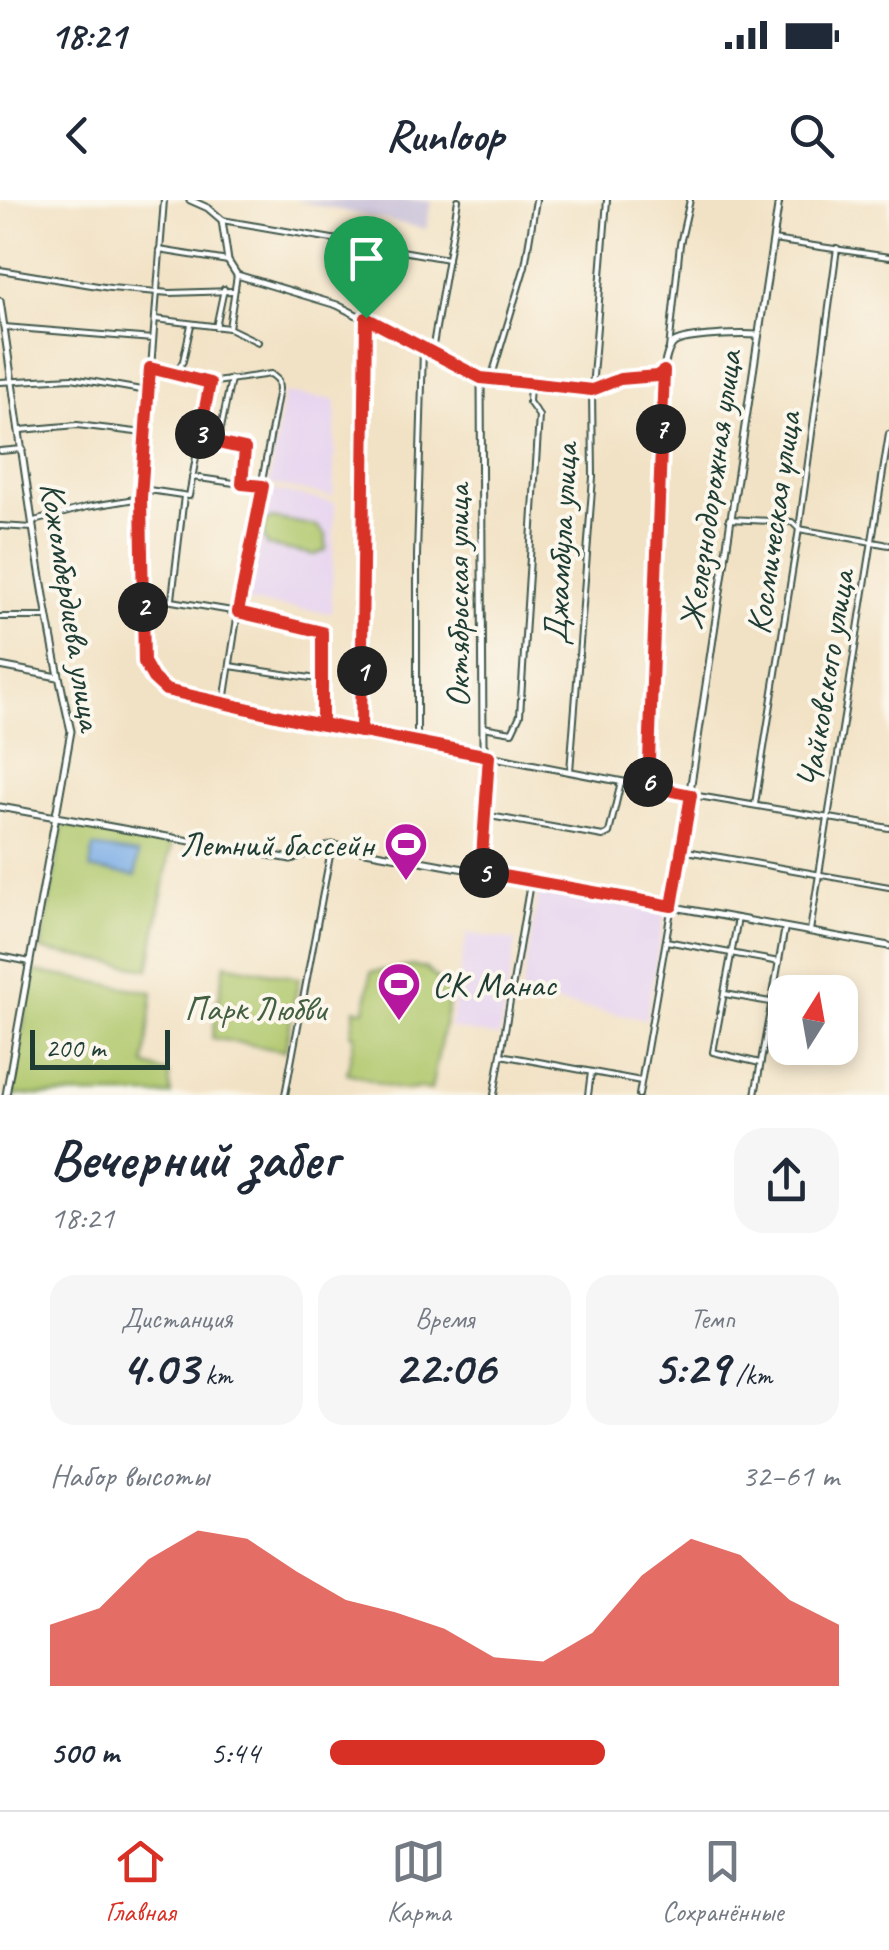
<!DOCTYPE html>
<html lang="ru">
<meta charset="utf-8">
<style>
:root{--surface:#fff;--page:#f6f6f7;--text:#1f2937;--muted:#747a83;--line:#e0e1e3;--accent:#d93025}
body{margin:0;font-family:Caveat,sans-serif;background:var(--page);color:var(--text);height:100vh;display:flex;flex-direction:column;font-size:38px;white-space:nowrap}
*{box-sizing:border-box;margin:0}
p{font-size:32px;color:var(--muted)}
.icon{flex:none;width:55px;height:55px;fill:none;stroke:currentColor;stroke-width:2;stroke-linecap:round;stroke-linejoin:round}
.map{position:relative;height:895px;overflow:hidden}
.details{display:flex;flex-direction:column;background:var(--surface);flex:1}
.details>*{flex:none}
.needle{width:65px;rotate:11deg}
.fabs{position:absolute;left:768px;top:775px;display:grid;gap:20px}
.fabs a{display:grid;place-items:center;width:90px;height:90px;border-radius:20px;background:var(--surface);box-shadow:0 5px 15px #0003;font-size:50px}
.scale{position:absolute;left:30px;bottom:25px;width:140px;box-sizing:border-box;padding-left:10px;border:5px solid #1f3d34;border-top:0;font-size:28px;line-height:35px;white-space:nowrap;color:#1f3d34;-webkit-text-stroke:8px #fbf7ec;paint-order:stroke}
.pin{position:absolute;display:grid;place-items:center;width:85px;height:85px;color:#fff;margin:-102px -42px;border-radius:50% 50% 50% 0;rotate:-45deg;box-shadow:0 0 10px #0007}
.pin .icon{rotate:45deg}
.km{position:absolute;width:50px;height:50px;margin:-25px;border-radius:50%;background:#222;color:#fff;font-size:28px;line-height:50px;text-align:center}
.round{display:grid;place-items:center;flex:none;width:105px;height:105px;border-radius:30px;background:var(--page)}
.head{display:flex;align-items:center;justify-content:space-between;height:170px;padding:0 50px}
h1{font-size:55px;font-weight:700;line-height:75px}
.figures{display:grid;grid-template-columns:repeat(3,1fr);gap:15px;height:170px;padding:10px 50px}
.figures div{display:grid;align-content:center;border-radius:25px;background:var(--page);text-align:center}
.figures b{font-size:50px;font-weight:700}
.figures small{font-size:28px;font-weight:400}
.figures p{font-size:28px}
.chart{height:280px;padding:20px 50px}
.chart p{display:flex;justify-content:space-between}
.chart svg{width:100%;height:180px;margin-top:10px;fill:var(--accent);opacity:.7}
ul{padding:0 50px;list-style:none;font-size:32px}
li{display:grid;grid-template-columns:160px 120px 1fr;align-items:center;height:75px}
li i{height:25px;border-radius:12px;background:var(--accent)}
.status{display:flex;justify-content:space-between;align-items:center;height:70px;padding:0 50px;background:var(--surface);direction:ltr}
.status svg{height:28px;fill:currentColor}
header{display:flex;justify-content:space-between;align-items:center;height:130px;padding:0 50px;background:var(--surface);font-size:45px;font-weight:700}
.menu{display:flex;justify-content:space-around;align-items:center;height:140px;border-top:2px solid var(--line);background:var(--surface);font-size:28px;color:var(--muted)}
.menu a{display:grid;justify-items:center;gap:5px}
.menu .on{color:var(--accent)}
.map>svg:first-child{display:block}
.built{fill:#e6d3f0}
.industrial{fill:#c8c0d8}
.green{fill:#b0c86d;stroke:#688250;stroke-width:2.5}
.water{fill:#79ace6;stroke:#4c748d;stroke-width:2.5}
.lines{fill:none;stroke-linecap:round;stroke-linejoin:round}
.minor-casing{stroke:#3f564a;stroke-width:8}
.tertiary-casing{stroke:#3f564a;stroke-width:9}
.minor{stroke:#fff;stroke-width:4}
.tertiary{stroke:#fff;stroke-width:5}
.route-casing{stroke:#fff;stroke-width:20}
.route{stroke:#d93025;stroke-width:12}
.labels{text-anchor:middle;stroke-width:8;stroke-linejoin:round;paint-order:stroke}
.street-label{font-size:35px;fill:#1f3d34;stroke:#fbf7ec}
.poi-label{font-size:35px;fill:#1f3d34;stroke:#fbf7ec;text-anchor:end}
.park-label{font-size:35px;fill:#436042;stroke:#fbf7ec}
</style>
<div class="status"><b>18:21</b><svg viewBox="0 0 49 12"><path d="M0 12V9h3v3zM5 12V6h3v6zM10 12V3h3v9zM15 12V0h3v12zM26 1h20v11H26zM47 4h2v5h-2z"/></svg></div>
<header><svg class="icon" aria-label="back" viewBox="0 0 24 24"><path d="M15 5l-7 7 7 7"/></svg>Runloop<svg class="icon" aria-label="search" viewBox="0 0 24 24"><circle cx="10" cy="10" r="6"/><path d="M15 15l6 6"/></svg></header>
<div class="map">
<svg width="889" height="895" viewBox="0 0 889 895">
<rect width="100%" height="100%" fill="#fbf7ec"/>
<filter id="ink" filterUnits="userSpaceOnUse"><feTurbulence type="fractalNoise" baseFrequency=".01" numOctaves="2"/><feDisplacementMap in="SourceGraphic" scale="20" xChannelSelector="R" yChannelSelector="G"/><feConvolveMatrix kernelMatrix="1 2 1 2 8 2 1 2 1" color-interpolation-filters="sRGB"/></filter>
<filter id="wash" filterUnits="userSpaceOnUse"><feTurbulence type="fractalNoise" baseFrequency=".0048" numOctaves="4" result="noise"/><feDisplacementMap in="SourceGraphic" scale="40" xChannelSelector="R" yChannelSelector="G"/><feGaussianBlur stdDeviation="2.25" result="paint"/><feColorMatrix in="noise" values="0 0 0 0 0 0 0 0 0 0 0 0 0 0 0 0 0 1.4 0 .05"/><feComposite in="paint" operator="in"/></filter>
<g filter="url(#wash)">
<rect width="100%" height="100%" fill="#f2e2c5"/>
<g class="built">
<polygon points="284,193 336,200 333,297 269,284"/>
<polygon points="268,289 335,303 331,413 246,402"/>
<polygon points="539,689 665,711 646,819 521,797"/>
<polygon points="467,733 516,741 499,837 450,828"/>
</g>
<polygon class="industrial" points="293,0 431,0 426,29"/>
<g class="green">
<polygon points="272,318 317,326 326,335 326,350 315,355 268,346 263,336 266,321"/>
<polygon points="63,625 171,645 149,769 41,750"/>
<polygon points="225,764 299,778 285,851 212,838"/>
<path d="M412 766 425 768 451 791 431 890 419 888C395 895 371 878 347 873L355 835 351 834 355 809 365 810 371 772Z"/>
<polygon points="33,771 153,792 145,865 169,874 171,895 11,895"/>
</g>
<polygon class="water" points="93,647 138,654 136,676 90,669"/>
</g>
<g filter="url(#ink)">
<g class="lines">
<g class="minor-casing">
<g id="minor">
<polyline points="164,0 141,298 143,462 153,478 166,490 302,521 489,556 481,672"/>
<polyline points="222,20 448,59"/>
<polyline points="773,40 889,57"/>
<polyline points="159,50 228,61"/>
<polyline points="0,70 110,88 170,93 233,91"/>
<polyline points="155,119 229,128 258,142"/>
<polyline points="4,127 153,139"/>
<polyline points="216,127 224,89"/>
<polyline points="229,128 237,75"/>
<polyline points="669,149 680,44 690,0"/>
<polyline points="432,151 458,0"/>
<polyline points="175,175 183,161 191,125"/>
<polyline points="491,179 525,66 536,0"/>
<polyline points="0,182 72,178 147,191"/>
<polyline points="21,230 77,225 144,233"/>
<polyline points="199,239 245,249 243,284"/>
<polyline points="218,243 231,179"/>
<polyline points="0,251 23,249"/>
<polyline points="192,277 262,287"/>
<polyline points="142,289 189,296 209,185"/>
<polyline points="729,319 792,322 799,329 889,345"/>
<polyline points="34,321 87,307 141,298"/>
<polyline points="0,326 33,328"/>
<polyline points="142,396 238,412 279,189 278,180 271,174 209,183 151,169"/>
<polyline points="172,399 184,296"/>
<polyline points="0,417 48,417"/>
<polyline points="230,466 324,480"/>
<polyline points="224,502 238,412 318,429 324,436 321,524"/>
<polyline points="483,527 512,532 520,515 539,216 529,202 530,184"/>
<polyline points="361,532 366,122"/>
<polyline points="417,542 417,356 423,149"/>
<polyline points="570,571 593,277 592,189 607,0"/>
<polyline points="648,587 664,172"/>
<polyline points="692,595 889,628"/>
<polyline points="755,604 799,329 837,48"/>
<polyline points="484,615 603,636 609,633 621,582"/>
<polyline points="681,650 889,687"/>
<polyline points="738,718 713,852 760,863"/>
<polyline points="810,731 889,234"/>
<polyline points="666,741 779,762"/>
<polyline points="0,756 30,762"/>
<polyline points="725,794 770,802"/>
<polyline points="501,855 641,881"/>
<polyline points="285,895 332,645"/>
<polyline points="494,895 530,683"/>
<polyline points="588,895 591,872"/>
<polyline points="639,895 672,705"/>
<polyline points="755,895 785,727"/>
</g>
</g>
<g class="tertiary-casing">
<g id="tertiary">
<path d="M190 0 208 8 222 20 228 61 237 75 337 105 481 178 592 189 619 179 661 174C666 166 666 149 674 143 686 135 743 134 758 135"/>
<path d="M0 101C22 244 38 390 71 531L6 895"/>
<polyline points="481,178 483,544 489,556 691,595"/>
<polyline points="0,466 58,477"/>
<polyline points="0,607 291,659 332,645 889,746"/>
<polyline points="673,704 779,0"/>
</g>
</g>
<use href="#minor" class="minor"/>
<use href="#tertiary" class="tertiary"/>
</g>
</g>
<g class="lines" filter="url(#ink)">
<g class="route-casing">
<polyline id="route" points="366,118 361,532 302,521 166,490 153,478 144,462 141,298 150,168 210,183 199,239 245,249 242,284 263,286 238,412 322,432 322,524 489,556 481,672 672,706 691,595 648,586 664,171 657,176 620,179 592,190 481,178 366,118"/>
</g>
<use href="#route" class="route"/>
</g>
<defs>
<g id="stadium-pin" transform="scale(2.25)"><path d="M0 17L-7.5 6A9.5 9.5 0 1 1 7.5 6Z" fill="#b5179e" stroke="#fbf7ec"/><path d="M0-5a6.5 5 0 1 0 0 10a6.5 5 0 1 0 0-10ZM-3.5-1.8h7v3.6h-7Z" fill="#fff"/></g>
</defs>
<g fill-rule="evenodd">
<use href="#stadium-pin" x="406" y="644"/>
<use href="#stadium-pin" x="399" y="784"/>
</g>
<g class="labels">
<g class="street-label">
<text transform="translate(710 290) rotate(-82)" y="12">Железнодорожная улица</text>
<text transform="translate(773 323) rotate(-82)" y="12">Космическая улица</text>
<text transform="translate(560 344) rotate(-87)" y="12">Джамбула улица</text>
<text transform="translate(457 396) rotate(-90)" y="12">Октябрьская улица</text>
<text transform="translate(72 406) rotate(81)" y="12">Кожомбердиева улица</text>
<text transform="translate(825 479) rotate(-81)" y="12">Чайковского улица</text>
</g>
<g class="poi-label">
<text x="374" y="656">Летний бассейн</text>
<text x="432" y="796" text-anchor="start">СК Манас</text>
</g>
<g class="park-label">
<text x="255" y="820">Парк Любви</text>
</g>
</g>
</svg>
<div class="fabs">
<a><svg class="needle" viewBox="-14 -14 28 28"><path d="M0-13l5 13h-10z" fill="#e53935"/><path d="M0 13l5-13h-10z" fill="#747a83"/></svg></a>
</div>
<div class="scale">200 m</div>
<div class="pin" style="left:366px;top:118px;background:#1e9e55"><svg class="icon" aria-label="arrive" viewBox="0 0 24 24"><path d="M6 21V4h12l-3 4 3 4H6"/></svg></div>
<b class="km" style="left:362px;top:471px">1</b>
<b class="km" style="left:143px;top:407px">2</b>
<b class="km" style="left:200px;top:234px">3</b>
<b class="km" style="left:484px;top:673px">5</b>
<b class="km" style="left:648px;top:582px">6</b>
<b class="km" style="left:661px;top:229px">7</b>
</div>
<section class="details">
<div class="head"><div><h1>Вечерний забег</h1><p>18:21</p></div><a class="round"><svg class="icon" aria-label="share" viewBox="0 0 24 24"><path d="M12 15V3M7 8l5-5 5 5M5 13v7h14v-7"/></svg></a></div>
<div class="figures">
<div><p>Дистанция</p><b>4.03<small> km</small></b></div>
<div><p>Время</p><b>22:06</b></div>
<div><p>Темп</p><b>5:29<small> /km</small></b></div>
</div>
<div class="chart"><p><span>Набор высоты</span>32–61 m</p>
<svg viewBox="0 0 160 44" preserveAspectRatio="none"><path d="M0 44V29L10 25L20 13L30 6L40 8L50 16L60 23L70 26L80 30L90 37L100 38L110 31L120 17L130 8L140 12L150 23L160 29V44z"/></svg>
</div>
<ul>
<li><b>500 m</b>5:44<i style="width:54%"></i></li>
</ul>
</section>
<nav class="menu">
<a class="on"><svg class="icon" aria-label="home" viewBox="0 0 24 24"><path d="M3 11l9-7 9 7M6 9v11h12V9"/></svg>Главная</a>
<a><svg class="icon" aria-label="map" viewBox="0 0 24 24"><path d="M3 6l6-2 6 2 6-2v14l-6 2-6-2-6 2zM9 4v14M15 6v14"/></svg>Карта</a>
<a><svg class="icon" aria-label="saved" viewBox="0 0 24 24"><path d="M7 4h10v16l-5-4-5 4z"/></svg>Сохранённые</a>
</nav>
